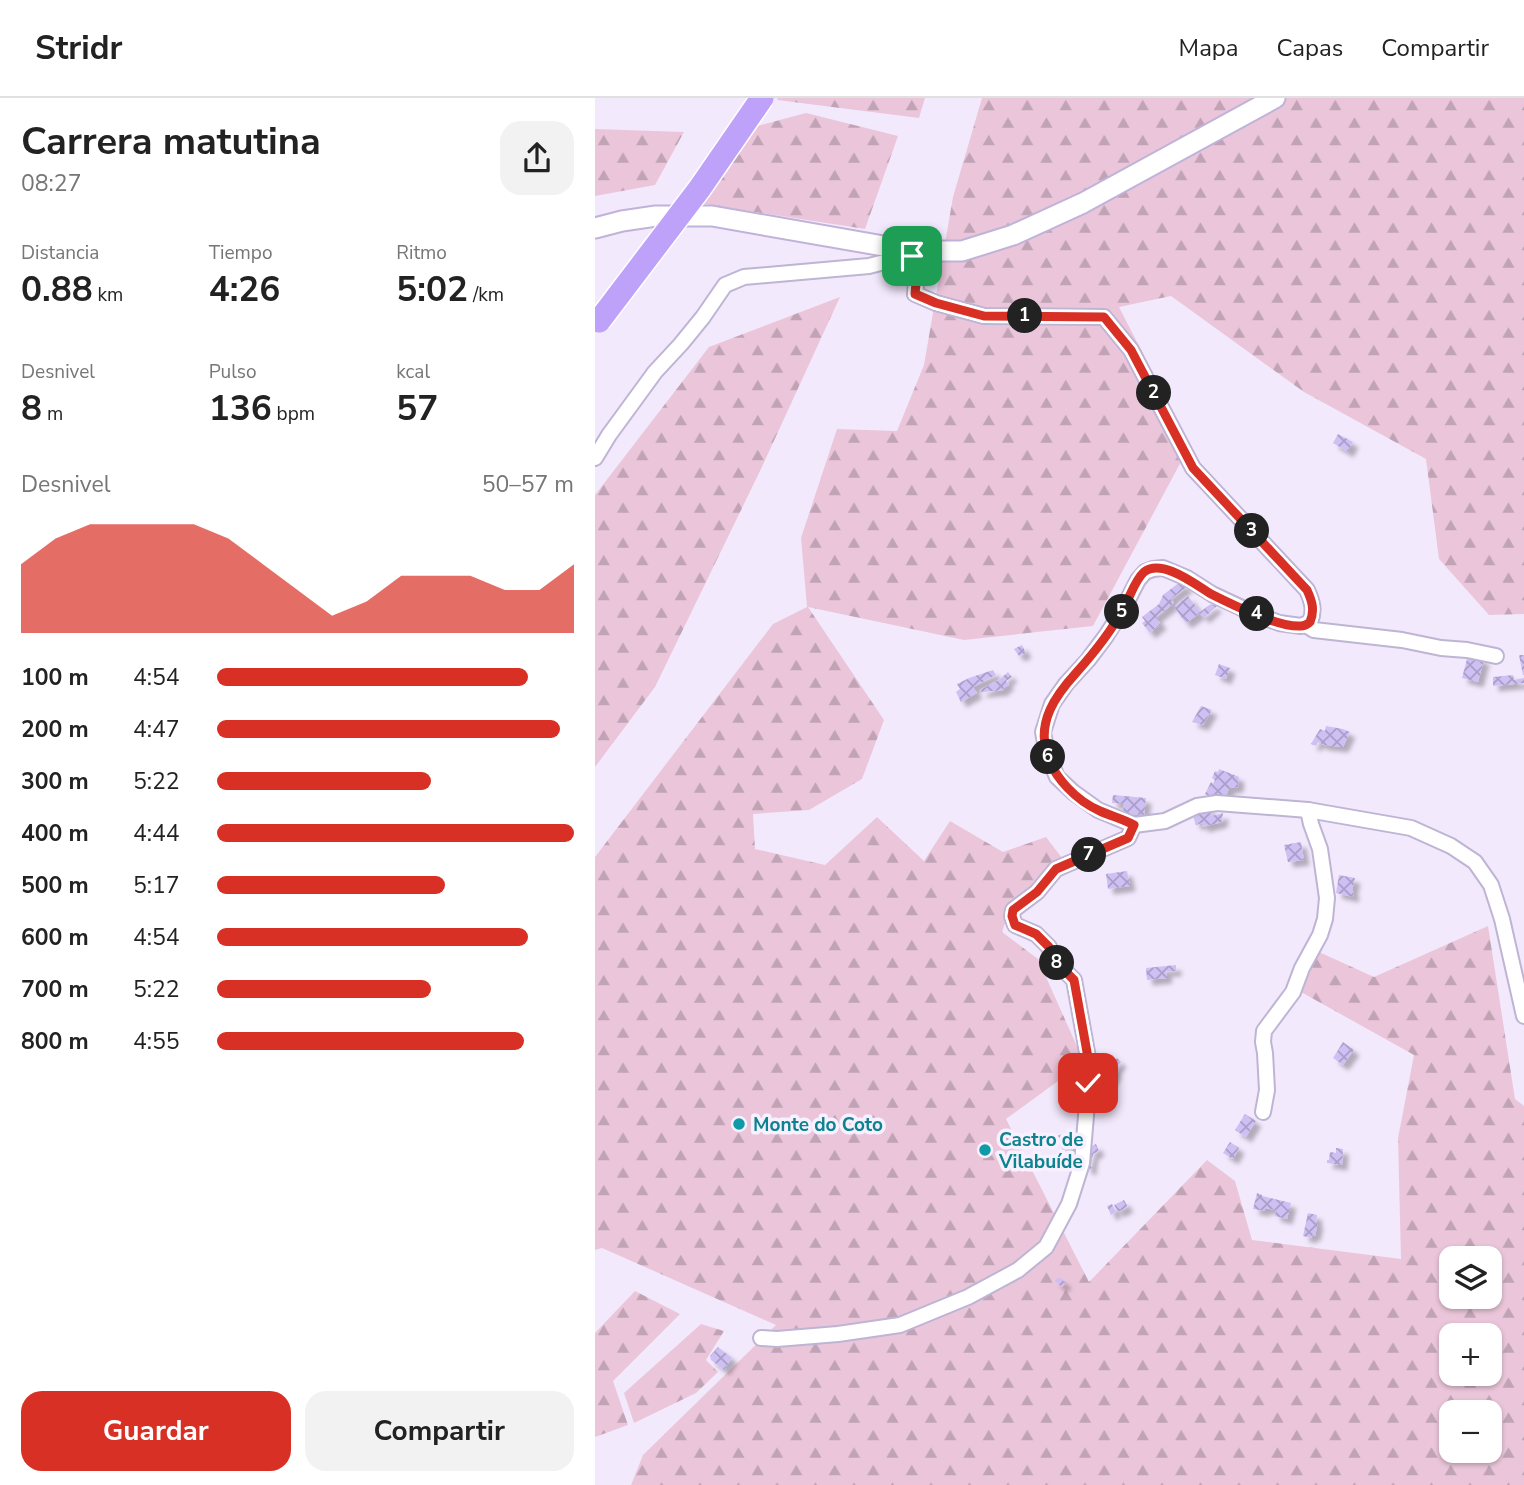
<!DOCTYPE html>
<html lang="es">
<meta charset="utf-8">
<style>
:root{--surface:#fff;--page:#f2f2f2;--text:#222;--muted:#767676;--line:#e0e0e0;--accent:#d93025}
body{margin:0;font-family:"Nunito Sans",sans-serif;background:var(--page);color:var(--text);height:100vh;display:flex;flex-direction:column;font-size:26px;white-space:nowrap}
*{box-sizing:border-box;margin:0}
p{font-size:23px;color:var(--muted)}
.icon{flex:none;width:38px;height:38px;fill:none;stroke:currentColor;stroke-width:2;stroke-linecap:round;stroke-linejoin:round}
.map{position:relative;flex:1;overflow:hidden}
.details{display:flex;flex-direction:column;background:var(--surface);width:595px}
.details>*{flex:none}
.buttons{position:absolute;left:844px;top:1148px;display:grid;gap:14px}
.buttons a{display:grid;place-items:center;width:63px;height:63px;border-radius:14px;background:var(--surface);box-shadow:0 2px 5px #0004;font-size:35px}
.pin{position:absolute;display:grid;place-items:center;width:60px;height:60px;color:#fff;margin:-30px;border-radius:14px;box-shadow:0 4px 10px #0006}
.km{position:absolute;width:35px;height:35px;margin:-18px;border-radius:50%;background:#222;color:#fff;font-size:19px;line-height:35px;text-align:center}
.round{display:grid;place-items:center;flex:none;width:74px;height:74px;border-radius:21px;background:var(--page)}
.overview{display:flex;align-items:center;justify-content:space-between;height:119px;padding:0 21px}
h1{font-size:38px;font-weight:700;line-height:52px}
.metrics{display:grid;grid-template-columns:repeat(3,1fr);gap:10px;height:119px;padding:7px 21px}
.metrics div{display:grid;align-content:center}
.metrics b{font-size:35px;font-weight:700}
.metrics small{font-size:19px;font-weight:400}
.metrics p{font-size:19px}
.chart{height:196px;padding:14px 21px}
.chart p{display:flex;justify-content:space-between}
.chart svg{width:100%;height:126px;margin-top:7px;fill:var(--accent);opacity:.7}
.action{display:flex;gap:14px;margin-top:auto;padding:14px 21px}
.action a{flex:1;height:80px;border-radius:21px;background:var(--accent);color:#fff;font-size:28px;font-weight:700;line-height:80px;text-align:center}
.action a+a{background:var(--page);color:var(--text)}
ul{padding:0 21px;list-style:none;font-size:23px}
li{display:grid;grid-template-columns:112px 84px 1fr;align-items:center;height:52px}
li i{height:18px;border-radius:9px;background:var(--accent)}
header{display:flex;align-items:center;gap:42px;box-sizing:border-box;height:98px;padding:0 35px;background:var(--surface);border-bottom:2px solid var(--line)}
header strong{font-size:33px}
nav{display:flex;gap:38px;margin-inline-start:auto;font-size:24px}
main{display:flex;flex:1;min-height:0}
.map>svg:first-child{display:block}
.forest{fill:url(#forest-firs);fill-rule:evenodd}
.building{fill:url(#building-cross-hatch);filter:url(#shadow)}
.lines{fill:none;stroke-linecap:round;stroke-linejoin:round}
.minor-casing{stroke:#beb4d4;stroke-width:18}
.secondary-casing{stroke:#c0b3d9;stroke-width:23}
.minor{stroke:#fff;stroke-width:14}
.secondary{stroke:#fff;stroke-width:19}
.trunk-bridge-casing{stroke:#fff;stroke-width:26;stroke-linecap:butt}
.trunk-bridge{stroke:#bea1f9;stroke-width:23}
.route-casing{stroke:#fff;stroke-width:14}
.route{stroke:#d93025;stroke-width:9}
.culture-dot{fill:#0f9aa8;stroke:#f7f0ff;stroke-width:2.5}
.labels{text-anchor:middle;stroke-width:7;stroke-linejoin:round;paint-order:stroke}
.culture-label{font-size:19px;font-weight:bold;fill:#0d838f;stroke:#f7f0ff;text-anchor:start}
</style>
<header>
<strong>Stridr</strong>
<nav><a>Mapa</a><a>Capas</a><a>Compartir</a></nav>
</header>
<main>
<section class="details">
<div class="overview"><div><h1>Carrera matutina</h1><p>08:27</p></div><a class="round"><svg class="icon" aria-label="share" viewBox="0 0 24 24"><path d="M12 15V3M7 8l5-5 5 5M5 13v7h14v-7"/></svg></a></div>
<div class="metrics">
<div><p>Distancia</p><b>0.88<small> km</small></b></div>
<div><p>Tiempo</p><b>4:26</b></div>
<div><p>Ritmo</p><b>5:02<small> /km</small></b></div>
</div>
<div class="metrics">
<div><p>Desnivel</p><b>8<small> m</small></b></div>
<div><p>Pulso</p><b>136<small> bpm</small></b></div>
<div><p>kcal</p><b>57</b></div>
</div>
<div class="chart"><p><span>Desnivel</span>50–57 m</p>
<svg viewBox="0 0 160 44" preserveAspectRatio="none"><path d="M0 44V20L10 11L20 6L30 6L40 6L50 6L60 11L70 20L80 29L90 38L100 33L110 24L120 24L130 24L140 29L150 29L160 20V44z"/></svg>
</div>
<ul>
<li><b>100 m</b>4:54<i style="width:87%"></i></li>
<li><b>200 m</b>4:47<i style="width:96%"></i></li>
<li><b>300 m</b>5:22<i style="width:60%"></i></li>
<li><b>400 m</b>4:44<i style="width:100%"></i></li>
<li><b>500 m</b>5:17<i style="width:64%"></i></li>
<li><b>600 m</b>4:54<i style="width:87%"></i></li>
<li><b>700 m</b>5:22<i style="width:60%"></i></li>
<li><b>800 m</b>4:55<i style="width:86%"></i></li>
</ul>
<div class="action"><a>Guardar</a><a>Compartir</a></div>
</section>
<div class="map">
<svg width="929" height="1387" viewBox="0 0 929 1387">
<defs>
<pattern id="forest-firs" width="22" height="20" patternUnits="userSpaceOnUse" patternTransform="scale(1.75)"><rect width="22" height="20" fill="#ebc6da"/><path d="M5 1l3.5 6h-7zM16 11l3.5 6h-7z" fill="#c1a3b6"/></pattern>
<pattern id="building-cross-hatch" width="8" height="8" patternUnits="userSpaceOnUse" patternTransform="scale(1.75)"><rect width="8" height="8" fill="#cec0f3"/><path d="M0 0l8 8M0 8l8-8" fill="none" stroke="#aa9eca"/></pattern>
<filter id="shadow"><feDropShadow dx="5.5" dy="5.5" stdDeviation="2" flood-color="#0004"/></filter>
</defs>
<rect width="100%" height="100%" fill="#f3e9fd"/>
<g class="forest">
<polygon points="183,0 330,0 324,20 182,2"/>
<path d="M387 0H929V516L894 517 844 461 831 361 709 294 576 198 524 209 595 347 498 528 369 542 213 509 289 622 267 681 214 712 158 716 160 751 230 767 282 719 329 763 355 723 408 754 451 739 467 760 442 788 417 805 407 834 443 861 489 964 411 1021 494 1184 612 1062 640 1083 657 1142 806 1161 803 1040 819 957 706 894 724 854 779 879 893 828 920 1001 929 1008V1387H36L48 1357 181 1227 7 1150 0 1152V759L178 526 212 509 206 440 242 331 302 333 329 267 358 99ZM856 1160H894V1199H856ZM856 1237H894V1276H856ZM856 1314H894V1353H856Z"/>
<polygon points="211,15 303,38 270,131 108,106 162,28"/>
<polygon points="0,31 89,34 60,87 0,98"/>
<polygon points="245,199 165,373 60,589 0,669 0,397 114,249"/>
<polygon points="40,1193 85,1216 18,1283 33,1327 0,1339 0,1235"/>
<polygon points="106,1226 129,1233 111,1262 123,1274 101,1295 39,1325 29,1295"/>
</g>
<g class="building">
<polygon points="743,336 758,344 753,354 738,345"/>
<polygon points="585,484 593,488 576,501 579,505 561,519 566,526 555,535 547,525 550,523 547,519 564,506 568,497"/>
<polygon points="593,498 605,514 616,506 622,508 609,520 605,515 591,525 579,509"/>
<polygon points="427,547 431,555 424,558 419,551"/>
<polygon points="873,557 889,561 883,584 867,580"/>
<polygon points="924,557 929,557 929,577 928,577"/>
<polygon points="624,566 635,570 631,581 620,577"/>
<polygon points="398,572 401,577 378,589 382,595 366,604 361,594 365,591 362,586 374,580"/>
<polygon points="413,574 417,579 411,583 414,587 408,590 409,592 387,594 385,592 405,581"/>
<polygon points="918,577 919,582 929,580 929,585 898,588 898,579"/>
<polygon points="606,608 617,612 608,627 597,624"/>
<polygon points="731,628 748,631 755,634 748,649 729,647 723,644 721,648 716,646 725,631 730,633"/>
<polygon points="624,671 644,679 643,689 634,690 630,701 616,699 610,696 616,684 618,686 620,682 617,680 620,673 623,674"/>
<polygon points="518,697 551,700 549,717 537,716 537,717 528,713 529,706 517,705"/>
<polygon points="614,709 617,718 628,715 627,724 608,729 607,725 601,727 597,715"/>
<polygon points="706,744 709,762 693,764 689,747"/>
<polygon points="532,773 535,788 513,791 511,776"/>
<polygon points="744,777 760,780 757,793 759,793 758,799 741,795"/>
<polygon points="581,867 581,873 571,873 572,880 552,882 551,870"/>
<polygon points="748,944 759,952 748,967 738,960"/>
<polygon points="522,960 526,964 519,972 521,973 516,983 510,979 515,970"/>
<polygon points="650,1016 661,1023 651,1039 640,1032"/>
<polygon points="473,1034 480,1048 468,1053 462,1038"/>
<polygon points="635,1044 644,1050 638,1061 628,1055"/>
<polygon points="501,1046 504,1053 498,1056 496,1068 497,1070 493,1072 490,1067 495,1049"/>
<polygon points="741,1050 748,1051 747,1067 732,1065 732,1062 734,1062 735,1054 741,1055"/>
<polygon points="662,1095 667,1097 667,1098 696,1105 692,1121 680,1118 681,1112 670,1110 670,1113 658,1111"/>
<polygon points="529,1102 533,1109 523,1114 519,1107"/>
<polygon points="517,1106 521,1114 516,1117 512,1108"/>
<polygon points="713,1115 722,1117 721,1124 723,1124 720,1138 717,1137 716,1140 708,1138"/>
<polygon points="463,1179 471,1185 467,1189 460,1183"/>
<polygon points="123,1249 137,1260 129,1272 116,1262 115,1258"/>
</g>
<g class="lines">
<g class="minor-casing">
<g id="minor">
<path d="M329 153 322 175 320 196 341 205 389 218 509 219 536 252 598 370 712 492C717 503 720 512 715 524L706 528 684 525 649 511 617 496 592 480 568 470 558 471 550 474 543 482 527 513 511 538 493 562 471 586 457 606 448 634 452 656 462 679 478 694 503 712 539 727 570 723 602 708 622 705 713 712 816 730 856 748 880 764 896 787 907 821 929 918"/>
<polyline points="0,360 14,337 60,274 86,246 108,219 130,187 149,179 274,168 324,155"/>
<polyline points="711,527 719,532 807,542 846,550 872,552 901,558"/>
<polyline points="668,1014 672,992 670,955 668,944 669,933 698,894 707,870 725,837 730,821 732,800 725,751 716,726 713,712"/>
<polyline points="166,1240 182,1241 243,1236 305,1227 373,1199 423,1172 451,1149 474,1106 487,1065 492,1006 494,965 479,882 459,862 454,849 441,836 420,827 417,818 418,812 442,794 461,771 533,740 539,727"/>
</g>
</g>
<g class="secondary-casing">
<polyline id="secondary" points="0,130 27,123 61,118 117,118 300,150 329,153 367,153 418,137 488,105 680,0"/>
</g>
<use href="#minor" class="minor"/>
<use href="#secondary" class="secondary"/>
<g class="trunk-bridge-casing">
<polyline id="trunk-bridge" points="4,223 105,90 167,0"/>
</g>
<use href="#trunk-bridge" class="trunk-bridge"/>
</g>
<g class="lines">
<g class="route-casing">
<path id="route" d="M317 158 329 153 322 175 320 196 341 205 389 218 509 219 536 252 598 370 712 492C717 503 720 512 715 524 711 527 711 528 706 528 684 530 636 506 616 496 601 487 567 460 549 474 539 483 535 500 528 511 516 534 498 556 481 575 460 598 442 624 452 656 459 680 482 703 505 713 516 718 528 721 539 727L533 740 461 771 442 794 418 812 417 818 420 827 441 836 454 849 459 862 479 882 494 965 493 985"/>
</g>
<use href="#route" class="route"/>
</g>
<g class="culture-dot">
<circle cx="144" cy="1026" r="7"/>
<circle cx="390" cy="1052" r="7"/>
</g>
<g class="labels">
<g class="culture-label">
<text x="158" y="1033">Monte do Coto</text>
<text x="404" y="1048">Castro de<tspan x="404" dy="22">Vilabuíde</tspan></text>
</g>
</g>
</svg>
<div class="buttons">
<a><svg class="icon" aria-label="layers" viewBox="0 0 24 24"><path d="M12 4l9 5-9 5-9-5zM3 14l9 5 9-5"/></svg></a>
<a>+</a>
<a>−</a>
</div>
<div class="pin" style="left:317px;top:158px;background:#1e9e55"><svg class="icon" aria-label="arrive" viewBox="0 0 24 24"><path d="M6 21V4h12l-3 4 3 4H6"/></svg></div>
<div class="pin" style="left:493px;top:985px;background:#d93025"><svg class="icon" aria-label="check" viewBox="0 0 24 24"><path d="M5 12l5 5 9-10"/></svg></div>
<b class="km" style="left:430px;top:218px">1</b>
<b class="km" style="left:559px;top:295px">2</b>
<b class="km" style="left:657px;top:433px">3</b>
<b class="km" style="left:662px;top:516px">4</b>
<b class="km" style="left:527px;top:514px">5</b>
<b class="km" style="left:453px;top:659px">6</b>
<b class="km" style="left:494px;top:757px">7</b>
<b class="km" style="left:462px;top:865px">8</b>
</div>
</main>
